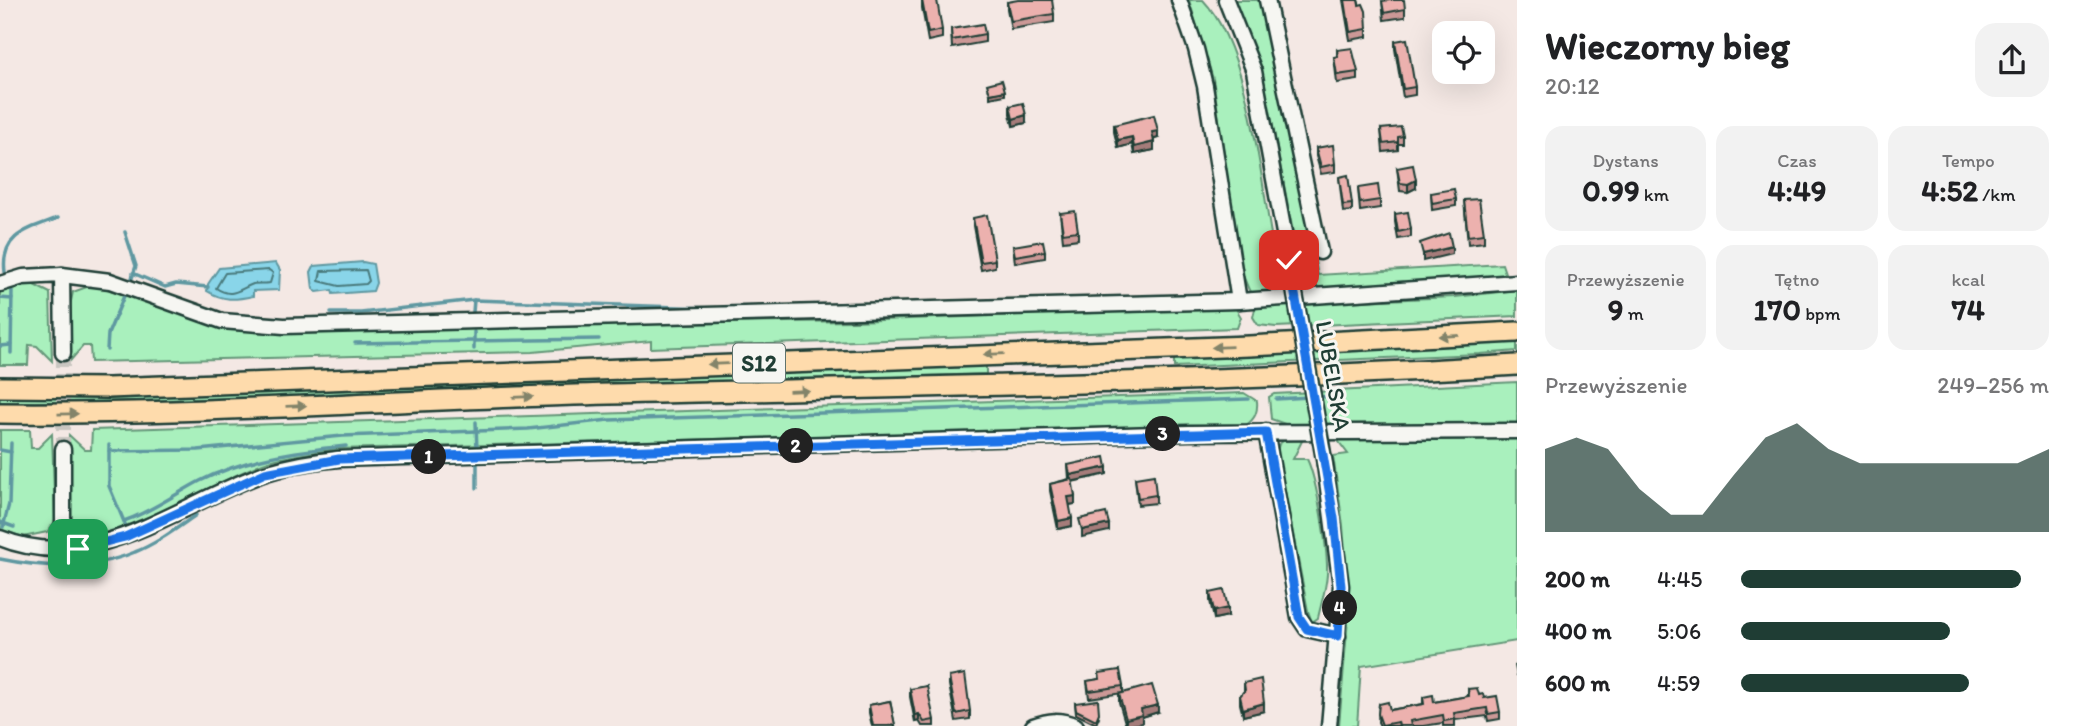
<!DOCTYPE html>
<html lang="pl">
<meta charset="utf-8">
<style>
:root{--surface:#fff;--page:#f2f2f2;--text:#202124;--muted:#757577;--accent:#1f3d34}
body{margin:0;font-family:Itim,sans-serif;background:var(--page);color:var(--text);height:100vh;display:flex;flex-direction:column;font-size:26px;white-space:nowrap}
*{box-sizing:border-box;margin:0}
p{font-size:23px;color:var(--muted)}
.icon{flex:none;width:38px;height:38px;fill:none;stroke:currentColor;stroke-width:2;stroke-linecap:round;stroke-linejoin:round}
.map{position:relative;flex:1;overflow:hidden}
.panel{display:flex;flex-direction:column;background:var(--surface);width:560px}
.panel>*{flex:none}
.controls{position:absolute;left:1432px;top:21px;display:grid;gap:14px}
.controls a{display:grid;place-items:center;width:63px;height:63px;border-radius:14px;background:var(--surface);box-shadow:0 7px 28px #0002;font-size:35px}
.pin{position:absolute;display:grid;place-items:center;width:60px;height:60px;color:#fff;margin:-30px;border-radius:14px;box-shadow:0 4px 10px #0006}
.km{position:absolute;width:35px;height:35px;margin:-18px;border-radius:50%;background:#222;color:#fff;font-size:19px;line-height:35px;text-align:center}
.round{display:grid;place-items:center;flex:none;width:74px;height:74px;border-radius:21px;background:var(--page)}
.headline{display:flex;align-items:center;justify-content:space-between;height:119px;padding:0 28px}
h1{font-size:38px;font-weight:700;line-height:52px}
.metrics{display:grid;grid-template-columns:repeat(3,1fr);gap:10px;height:119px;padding:7px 28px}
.metrics div{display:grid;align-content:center;border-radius:18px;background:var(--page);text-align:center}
.metrics b{font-size:30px;font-weight:700}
.metrics small{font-size:19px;font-weight:400}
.metrics p{font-size:19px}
.chart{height:196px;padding:14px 28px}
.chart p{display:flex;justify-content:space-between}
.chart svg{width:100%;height:126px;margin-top:7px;fill:var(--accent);opacity:.7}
ul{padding:0 28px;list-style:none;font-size:23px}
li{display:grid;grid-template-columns:112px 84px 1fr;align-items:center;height:52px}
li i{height:18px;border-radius:9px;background:var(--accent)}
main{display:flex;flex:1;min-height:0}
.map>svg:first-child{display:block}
.green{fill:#a9f0bd;stroke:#649678;stroke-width:2}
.water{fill:#89d5e9;stroke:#5f98a1;stroke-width:2}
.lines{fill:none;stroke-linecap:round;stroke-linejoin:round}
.shore{stroke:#497a7c;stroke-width:2}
.stream{stroke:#5f98a1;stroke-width:3.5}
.minor-tunnel{stroke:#c9c6c1;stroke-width:14;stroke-dasharray:14 7;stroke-linecap:butt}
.minor-casing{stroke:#1f3d34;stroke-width:19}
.highway-casing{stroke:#1f3d34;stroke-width:24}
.minor{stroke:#f6f6f2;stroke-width:14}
.highway{stroke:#fedbac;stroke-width:19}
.minor-bridge-casing{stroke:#1f3d34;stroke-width:19;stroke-linecap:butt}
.minor-bridge{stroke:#f6f6f2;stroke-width:14}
.wall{fill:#cb9896;stroke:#1f3d34;stroke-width:2}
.shaded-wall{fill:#a57c7a;stroke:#1f3d34;stroke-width:2}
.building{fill:#ecb1ae;stroke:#1f3d34;stroke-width:2}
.oneway{fill:#83846a}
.route-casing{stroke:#fff;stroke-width:14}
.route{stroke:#1a73e8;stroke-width:9}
.labels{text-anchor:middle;stroke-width:6;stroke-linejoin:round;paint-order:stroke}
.shield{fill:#f6f6f2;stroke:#60746d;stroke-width:2}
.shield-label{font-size:23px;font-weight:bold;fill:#1f3d34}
.street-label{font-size:24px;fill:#1f3d34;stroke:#f6f6f2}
</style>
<main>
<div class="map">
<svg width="1517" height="726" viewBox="0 0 1517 726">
<rect width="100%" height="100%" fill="#f4e8e4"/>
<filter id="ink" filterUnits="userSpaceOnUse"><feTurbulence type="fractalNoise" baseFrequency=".0143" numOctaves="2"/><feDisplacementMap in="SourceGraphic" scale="14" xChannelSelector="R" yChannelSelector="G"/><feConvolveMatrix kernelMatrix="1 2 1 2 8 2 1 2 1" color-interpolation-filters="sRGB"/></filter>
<g filter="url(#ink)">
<g class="green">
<path d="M1189 0H1203C1250 49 1261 184 1274 251V259L1261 260 1265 269 1274 276 1303 273 1312 262 1310 256 1298 258 1264 81 1232 0H1260L1318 275 1502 264 1506 276 1255 294 1249 290 1241 271 1213 79Z"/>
<polygon points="30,283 50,293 52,361 37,346 29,345 28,365 0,365 0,291"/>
<path d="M92 285C144 298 191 319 243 330L853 321 1235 307 1241 317 1237 328 651 348V341L533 352 91 362 90 346H83L70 361 71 353 67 352 69 310 73 292Z"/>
<polygon points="1517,290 1517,316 1276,327 1258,325 1253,317 1255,309 1264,305 1455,297"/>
<polygon points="1517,342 1517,351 1480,354 1174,367 1174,357"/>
<polygon points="986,363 986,374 109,402 0,402 0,391"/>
<polygon points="1517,382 1517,424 1285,424 1271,419 1269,397 1274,394"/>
<path d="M1244 393 1257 401C1258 412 1255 419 1246 425L336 449C313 453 288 455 266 462 228 475 112 543 82 537L70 520 69 435 85 450H91L92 430Z"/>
<polygon points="0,430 30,430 31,448 38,448 52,434 55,521 47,532 23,537 0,529"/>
<polygon points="1517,436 1517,641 1361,666 1357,726 1339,726 1349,607 1343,525 1333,456 1348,454 1336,438"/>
<path d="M1286 439H1303L1293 459H1307C1317 480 1328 550 1327 574 1326 589 1321 604 1318 618L1312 622 1308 611 1277 451 1279 444Z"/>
</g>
<g class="water">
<polygon points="363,262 373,264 376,283 373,291 333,294 332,290 317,292 313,289 311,272 314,266"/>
<path d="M276 263 280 270 279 290 253 291V296C235 300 223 301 207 291L208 284 219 268Z"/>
</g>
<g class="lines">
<g class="shore">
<path d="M269 270 273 273 270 283C265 284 257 283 253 284 239 289 232 299 216 288L225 273Z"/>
<polygon points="366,270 369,281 366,284 339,286 319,281 321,271"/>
</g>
<g class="stream">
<polyline points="125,232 136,266 132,278"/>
<path d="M5 272C0 234 29 229 58 218"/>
<polyline points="133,273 165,287 176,284 208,287"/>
<polyline points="0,298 12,299"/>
<polyline points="473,312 474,300"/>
<polyline points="331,313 361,313 474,300 708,308"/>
<polyline points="474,332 474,349"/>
<polyline points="355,343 599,339"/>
<polyline points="0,346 11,345"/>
<polyline points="107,350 108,334 124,296"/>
<polyline points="11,353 12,291"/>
<polyline points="1316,397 1339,396"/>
<polyline points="1276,399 1309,397"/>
<polyline points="476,422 477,452"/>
<polyline points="109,445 109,486 125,524"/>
<polyline points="0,450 11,452"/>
<polyline points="109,451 198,450 343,436 528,429 609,420 1248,399"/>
<polyline points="477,459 477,488"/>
<path d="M124 521C151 512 175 494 200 481 246 458 295 451 346 446"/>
<polyline points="0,522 14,527"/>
<polyline points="3,527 9,504 11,443"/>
<path d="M0 559C44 568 92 570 135 552 156 544 177 528 196 515"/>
</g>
<polyline class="minor-tunnel" points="63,353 63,449"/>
<g class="minor-casing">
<g id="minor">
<polyline points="1179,0 1196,49 1205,86 1239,301 1517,282"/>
<polyline points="1226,0 1254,71 1289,260"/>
<polyline points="1267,0 1320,252"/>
<polyline points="62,275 110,281 222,321 284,326 1239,301"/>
<polyline points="0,284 23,277 62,275 63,353"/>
<polyline points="1266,431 1299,617 1307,629 1338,636"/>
<polyline points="63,449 63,549"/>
<polyline points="1325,465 1341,586 1329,726"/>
<path d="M0 538C96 577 179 502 266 473 290 465 315 461 339 459L1189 433 1517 431"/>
<path d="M1033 726C1049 720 1060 719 1076 726"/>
</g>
</g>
<g class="highway-casing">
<g id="highway">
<polyline points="0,387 108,388 1249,346 1517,332"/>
<path d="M0 413C203 415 407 399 610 394 912 387 1215 383 1517 365"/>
</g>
</g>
<use href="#minor" class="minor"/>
<use href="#highway" class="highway"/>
<g class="minor-bridge-casing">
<polyline id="minor-bridge" points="1289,260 1325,465"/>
</g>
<use href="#minor-bridge" class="minor-bridge"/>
</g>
<g class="wall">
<polygon points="922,0 942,30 942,38 928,41 922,8"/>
<polygon points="1343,0 1358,0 1367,29 1367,37 1350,40"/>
<polygon points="1382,1 1405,9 1405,17 1384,20"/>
<polygon points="1007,2 1054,14 1054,22 1011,29 1007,9"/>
<polygon points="951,29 985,34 985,42 952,48"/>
<polygon points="1395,41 1415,87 1415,95 1403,97 1395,49"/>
<polygon points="1337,50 1358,72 1358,80 1337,83 1334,57 1337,57"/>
<polygon points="1010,106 1026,123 1013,126 1010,114"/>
<polygon points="1114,125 1158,138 1154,139 1154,150 1134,154 1132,144 1118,148 1114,132"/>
<polygon points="1381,129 1403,136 1403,144 1398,144 1398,150 1383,152"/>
<polygon points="1316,148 1335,164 1335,172 1321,174 1316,156"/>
<polygon points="1397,168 1416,188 1408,192 1400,191"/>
<polygon points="1339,177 1352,204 1352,211 1343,212"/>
<polygon points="1358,188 1380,200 1380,208 1360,211"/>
<polygon points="1431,193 1456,199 1456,206 1432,210"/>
<polygon points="1464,200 1484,234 1484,242 1468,244"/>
<polygon points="1060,213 1078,231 1078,239 1063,241"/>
<polygon points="1395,214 1411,229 1411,237 1398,239 1395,222"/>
<polygon points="973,218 995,260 995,267 981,270 973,226"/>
<polygon points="1013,246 1045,251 1045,258 1015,263"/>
<polygon points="1068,465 1107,474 1072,482 1075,504 1069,505 1072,526 1058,529 1050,491 1050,484 1069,479"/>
<polygon points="1135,478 1156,495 1156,503 1138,505"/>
<polygon points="1210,593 1228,616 1214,619 1210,601"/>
<polygon points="1099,673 1123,686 1123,693 1089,698 1087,681 1099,679"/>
<polygon points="949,677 970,711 970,719 956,721 949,685"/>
<polygon points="1244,683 1264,711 1243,716 1240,704 1240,696 1244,691"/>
<polygon points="910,689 934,720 934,726 922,726 919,721 915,722 910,697"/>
<polygon points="1468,689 1484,698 1500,712 1500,719 1488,721 1487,716 1455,720 1455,726 1443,726 1443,723 1423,726 1380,726 1378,722 1379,704 1390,710 1423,704 1423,697 1434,702 1468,696"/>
<polygon points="1119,694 1158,712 1142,717 1142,723 1126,726 1119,702"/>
<polygon points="890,701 895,726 872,726 869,713 869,705"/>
<polygon points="1075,703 1099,717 1096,724 1076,714"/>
</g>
<g class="shaded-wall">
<polygon points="1005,91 1005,95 990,98 990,94"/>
<polygon points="1026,115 1026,123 1013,126 1013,119"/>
<polygon points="1158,131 1158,138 1152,140 1152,132"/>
<polygon points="1132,137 1132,144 1118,148 1118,140"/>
<polygon points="1154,142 1154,150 1134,154 1134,147"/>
<polygon points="1416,180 1416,188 1408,192 1408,184"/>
<polygon points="1452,247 1452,254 1423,261 1423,254"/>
<polygon points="1107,467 1107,474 1070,482 1070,475"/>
<polygon points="1075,496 1075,504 1068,505 1068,497"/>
<polygon points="1072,518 1072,526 1058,529 1058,521"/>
<polygon points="1109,524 1109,531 1082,537 1082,530"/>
<polygon points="1228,608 1228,616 1214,619 1214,611"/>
<polygon points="1264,703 1264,711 1243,716 1243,709"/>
<polygon points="1158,705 1158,712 1142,717 1142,723 1126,726 1126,719 1141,709"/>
<polygon points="919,714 919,721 915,722 915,715"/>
</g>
<g class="building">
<polygon points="922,0 937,0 942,30 928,33"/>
<polygon points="1018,0 1052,0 1054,14 1011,21 1007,2"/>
<polygon points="1345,0 1358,0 1359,5 1363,4 1366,11 1367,29 1350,32"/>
<polygon points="1390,0 1404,0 1405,9 1384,13 1382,1"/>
<polygon points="983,24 985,34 952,40 951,29"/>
<polygon points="1407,39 1415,87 1403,89 1395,41"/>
<polygon points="1352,48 1358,72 1337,75 1334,57 1338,56 1337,50"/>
<polygon points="1002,80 1005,91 990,94 987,84"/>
<polygon points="1023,103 1026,115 1013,119 1010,106"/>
<polygon points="1154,115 1158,131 1152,132 1154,142 1134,147 1132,137 1118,140 1114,125"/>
<polygon points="1401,127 1403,136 1398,137 1398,142 1383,144 1381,129"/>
<polygon points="1333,145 1335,164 1321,167 1316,148"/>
<polygon points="1413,165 1416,180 1408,184 1400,183 1397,168"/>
<polygon points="1348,175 1352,204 1343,205 1339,177"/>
<polygon points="1378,185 1380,200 1360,203 1358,188"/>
<polygon points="1454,189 1456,199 1432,203 1431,193"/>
<polygon points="1479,199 1484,234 1468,236 1464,200"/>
<polygon points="1075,211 1078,231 1063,233 1060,213"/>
<polygon points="1408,212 1411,229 1398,232 1395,214"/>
<polygon points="987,215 995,260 981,262 973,218"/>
<polygon points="1449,233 1452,247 1423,254 1420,243"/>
<polygon points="1043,241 1045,251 1015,256 1013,246"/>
<polygon points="1105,457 1107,467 1070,475 1068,465"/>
<polygon points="1154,475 1156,495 1138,498 1135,478"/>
<polygon points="1072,479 1075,496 1068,497 1072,518 1058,521 1050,484"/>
<polygon points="1106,513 1109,524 1082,530 1079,519"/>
<polygon points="1224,590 1228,608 1214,611 1210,593"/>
<polygon points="1517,664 1517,676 1515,665"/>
<polygon points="1120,670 1123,686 1089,691 1087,681 1100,679 1099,673"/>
<polygon points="965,674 970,711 956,714 949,677"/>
<polygon points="1261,679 1264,703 1243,709 1240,696 1245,690 1244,683"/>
<polygon points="1152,685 1158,705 1141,709 1142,715 1126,719 1119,694"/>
<polygon points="927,686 934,720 924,722 919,714 915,715 910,689"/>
<polygon points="1477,688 1479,695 1483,694 1484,698 1497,696 1500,712 1488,714 1487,708 1454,713 1455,719 1444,721 1443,715 1410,721 1411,726 1399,726 1398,722 1382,725 1378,714 1379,704 1388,702 1390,710 1424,704 1423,697 1433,695 1434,702 1469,696 1468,689"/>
<polygon points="1098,700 1099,713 1096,720 1076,710 1075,703"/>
<polygon points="890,701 895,725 888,726 873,726 869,705"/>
</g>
<defs><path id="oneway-solid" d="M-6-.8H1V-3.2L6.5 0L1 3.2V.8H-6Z" transform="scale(1.75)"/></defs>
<g class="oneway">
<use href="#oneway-solid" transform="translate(1449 336) rotate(177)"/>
<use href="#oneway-solid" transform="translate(1222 347) rotate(178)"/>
<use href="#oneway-solid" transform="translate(994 354) rotate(178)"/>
<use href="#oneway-solid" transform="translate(718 364) rotate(178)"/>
<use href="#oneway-solid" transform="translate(799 391) rotate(-2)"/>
<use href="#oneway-solid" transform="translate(523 397) rotate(-2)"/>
<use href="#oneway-solid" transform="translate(296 406) rotate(-2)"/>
<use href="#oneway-solid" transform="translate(68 414) rotate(-1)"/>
</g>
</g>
<g class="lines" filter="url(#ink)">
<g class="route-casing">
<polyline id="route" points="78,549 125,537 265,473 339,459 1266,432 1299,617 1307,629 1338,636 1341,586 1334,518 1289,260"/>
</g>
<use href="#route" class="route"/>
</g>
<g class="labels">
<rect class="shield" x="733" y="343.5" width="52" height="39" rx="5"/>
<g class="shield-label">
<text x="759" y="371">S12</text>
</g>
<g class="street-label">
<text transform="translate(1333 376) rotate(80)" y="8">LUBELSKA</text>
</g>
</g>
</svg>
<div class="controls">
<a><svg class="icon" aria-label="locate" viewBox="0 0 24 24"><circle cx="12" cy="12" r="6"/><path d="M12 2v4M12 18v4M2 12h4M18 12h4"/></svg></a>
</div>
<div class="pin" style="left:78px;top:549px;background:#1e9e55"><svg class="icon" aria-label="arrive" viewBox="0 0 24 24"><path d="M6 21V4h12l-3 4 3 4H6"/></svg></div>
<div class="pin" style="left:1289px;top:260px;background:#d93025"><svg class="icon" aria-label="check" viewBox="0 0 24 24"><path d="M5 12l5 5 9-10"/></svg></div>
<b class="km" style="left:429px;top:457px">1</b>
<b class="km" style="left:796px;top:446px">2</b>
<b class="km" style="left:1163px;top:434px">3</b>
<b class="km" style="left:1340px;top:608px">4</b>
</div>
<section class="panel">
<div class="headline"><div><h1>Wieczorny bieg</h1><p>20:12</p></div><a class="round"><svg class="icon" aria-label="share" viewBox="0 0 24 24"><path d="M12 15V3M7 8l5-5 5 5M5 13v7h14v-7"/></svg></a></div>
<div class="metrics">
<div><p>Dystans</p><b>0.99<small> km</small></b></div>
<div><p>Czas</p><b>4:49</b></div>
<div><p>Tempo</p><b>4:52<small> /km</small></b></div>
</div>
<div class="metrics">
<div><p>Przewyższenie</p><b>9<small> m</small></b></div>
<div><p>Tętno</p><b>170<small> bpm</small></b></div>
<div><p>kcal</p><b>74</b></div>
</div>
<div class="chart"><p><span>Przewyższenie</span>249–256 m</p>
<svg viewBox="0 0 160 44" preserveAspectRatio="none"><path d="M0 44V15L10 11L20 15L30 29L40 38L50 38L60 24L70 11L80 6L90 15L100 20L110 20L120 20L130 20L140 20L150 20L160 15V44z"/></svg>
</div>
<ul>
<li><b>200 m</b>4:45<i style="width:91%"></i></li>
<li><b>400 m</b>5:06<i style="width:68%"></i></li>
<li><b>600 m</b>4:59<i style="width:74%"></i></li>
</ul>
</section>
</main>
